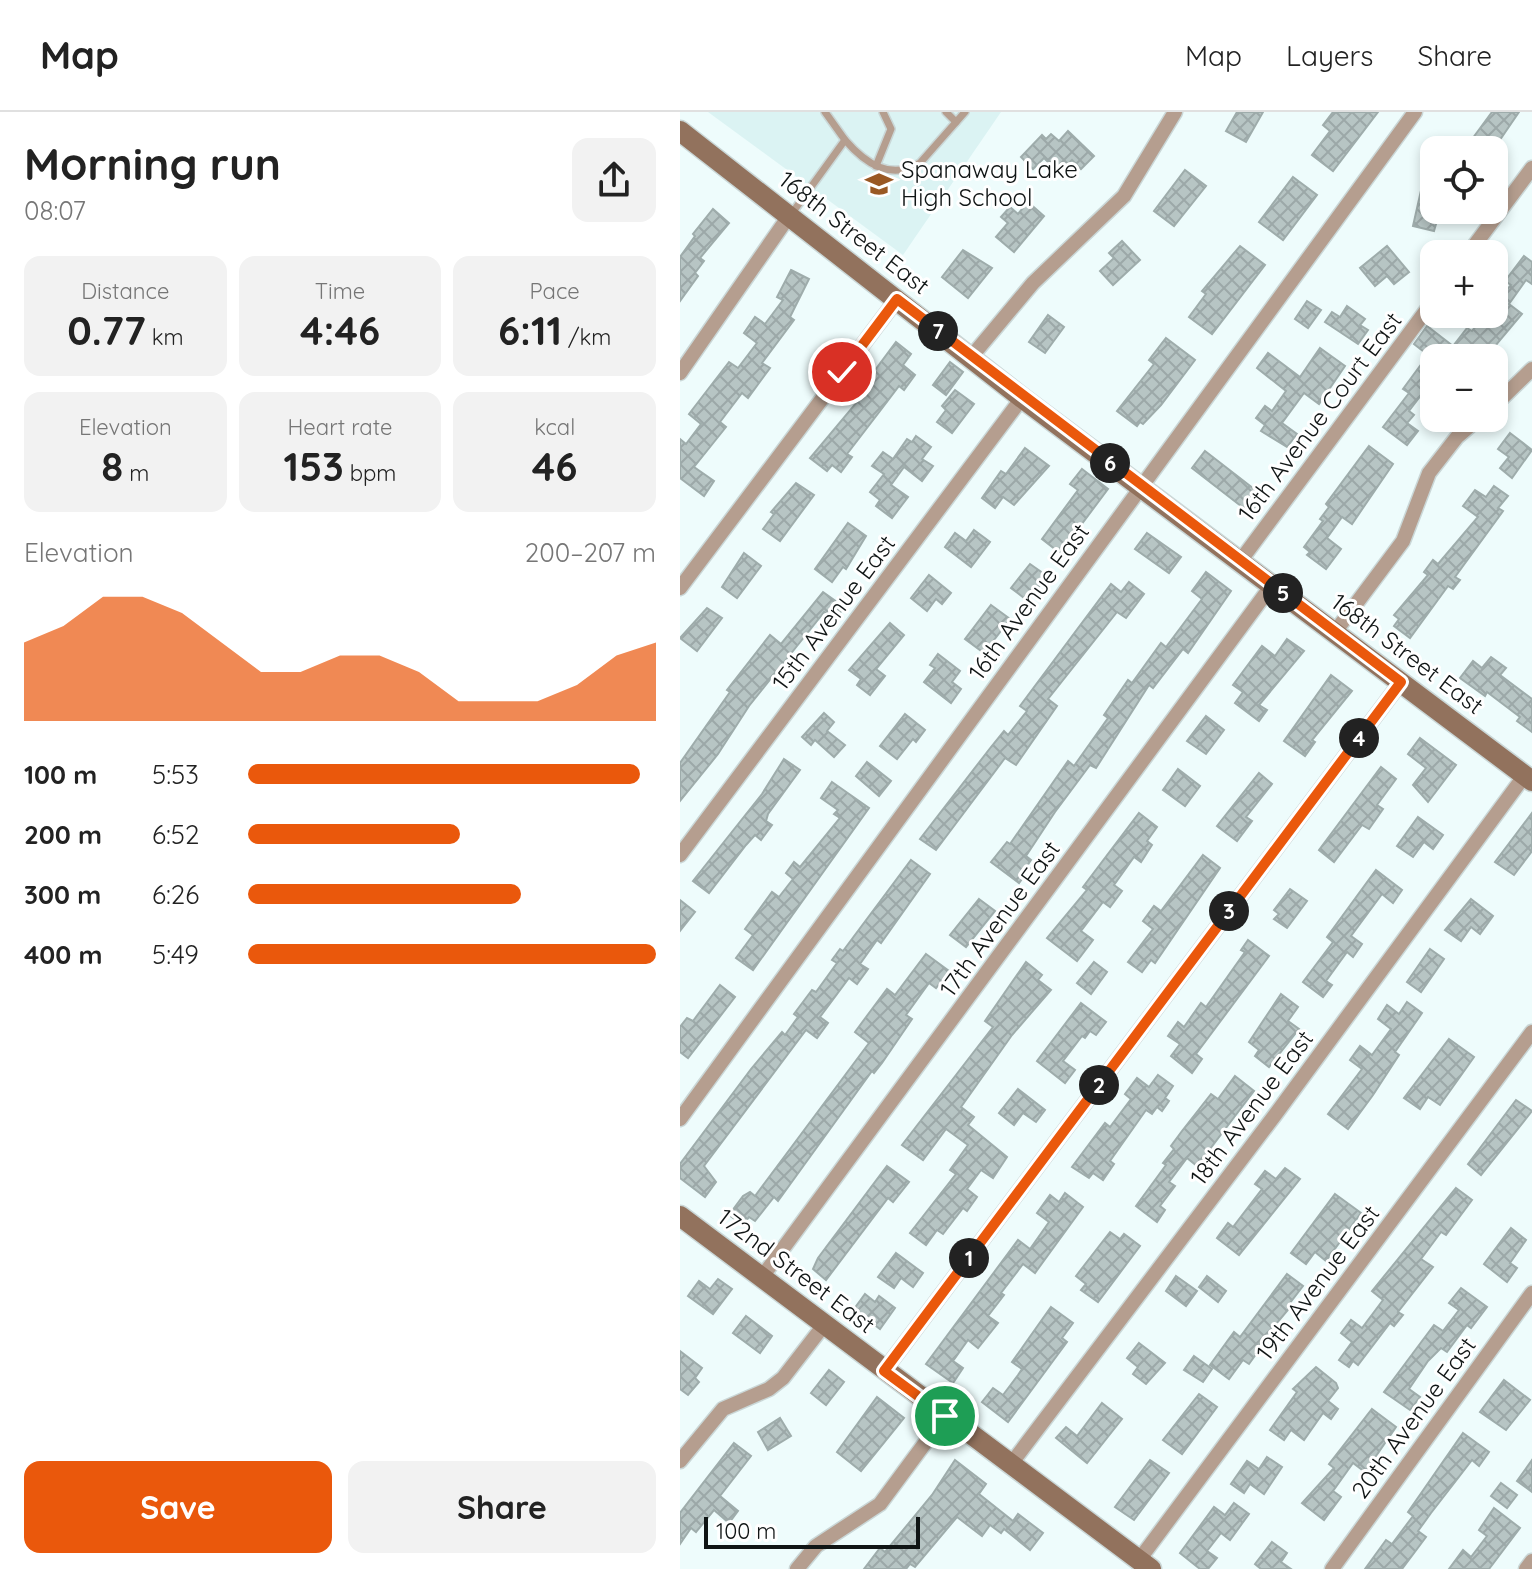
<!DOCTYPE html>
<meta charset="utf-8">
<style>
:root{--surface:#fff;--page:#f2f2f2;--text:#222;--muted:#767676;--line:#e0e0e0;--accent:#ea580c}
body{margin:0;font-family:Quicksand,sans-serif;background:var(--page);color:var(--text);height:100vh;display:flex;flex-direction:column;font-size:30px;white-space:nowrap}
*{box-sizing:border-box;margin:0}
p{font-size:26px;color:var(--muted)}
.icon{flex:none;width:44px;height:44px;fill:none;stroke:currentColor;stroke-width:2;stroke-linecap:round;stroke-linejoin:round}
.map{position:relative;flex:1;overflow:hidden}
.sheet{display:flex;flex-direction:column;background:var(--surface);width:680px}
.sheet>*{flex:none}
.fabs{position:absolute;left:740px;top:24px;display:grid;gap:16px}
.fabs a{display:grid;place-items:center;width:88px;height:88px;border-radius:16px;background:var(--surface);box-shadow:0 4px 12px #0003;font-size:40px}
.scale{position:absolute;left:24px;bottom:20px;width:216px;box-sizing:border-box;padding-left:8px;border:4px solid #101515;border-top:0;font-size:22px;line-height:28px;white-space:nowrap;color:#101515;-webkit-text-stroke:6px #fff;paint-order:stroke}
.pin{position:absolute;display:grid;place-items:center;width:68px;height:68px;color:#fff;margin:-34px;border:4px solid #fff;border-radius:50%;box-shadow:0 2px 8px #0007}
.km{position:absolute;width:40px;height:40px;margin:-20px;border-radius:50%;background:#222;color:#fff;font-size:22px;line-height:40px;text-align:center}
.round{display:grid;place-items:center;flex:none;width:84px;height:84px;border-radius:16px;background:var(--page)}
.summary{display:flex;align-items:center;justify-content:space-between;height:136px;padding:0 24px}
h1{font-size:44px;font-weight:800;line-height:60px}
.figures{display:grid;grid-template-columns:repeat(3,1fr);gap:12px;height:136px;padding:8px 24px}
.figures div{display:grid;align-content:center;border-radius:16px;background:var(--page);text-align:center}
.figures b{font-size:40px;font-weight:800}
.figures small{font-size:22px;font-weight:400}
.figures p{font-size:22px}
.chart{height:224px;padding:16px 24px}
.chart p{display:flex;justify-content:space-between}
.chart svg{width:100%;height:144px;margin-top:8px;fill:var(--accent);opacity:.7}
.button{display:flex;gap:16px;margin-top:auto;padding:16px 24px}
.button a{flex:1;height:92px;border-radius:16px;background:var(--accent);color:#fff;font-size:32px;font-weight:800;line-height:92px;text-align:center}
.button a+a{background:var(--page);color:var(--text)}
ul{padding:0 24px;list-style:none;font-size:26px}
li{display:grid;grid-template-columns:128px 96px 1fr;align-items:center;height:60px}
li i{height:20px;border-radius:10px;background:var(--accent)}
header{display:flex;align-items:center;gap:48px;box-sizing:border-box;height:112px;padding:0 40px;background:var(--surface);border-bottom:2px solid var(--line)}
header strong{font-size:38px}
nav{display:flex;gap:44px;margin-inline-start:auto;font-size:28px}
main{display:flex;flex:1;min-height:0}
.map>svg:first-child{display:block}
.built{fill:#dbf3f3}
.building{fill:url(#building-cross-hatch);stroke:#9eacab;stroke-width:2}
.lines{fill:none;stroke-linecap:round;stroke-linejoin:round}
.lane-casing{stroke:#cad7d7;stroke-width:10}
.street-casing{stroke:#cad7d7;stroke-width:17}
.secondary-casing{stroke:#cad7d7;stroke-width:23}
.lane{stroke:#b59e8f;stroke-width:7}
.street{stroke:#b59e8f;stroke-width:14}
.secondary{stroke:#92725d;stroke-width:20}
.route-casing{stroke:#fff;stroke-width:16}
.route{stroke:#ea580c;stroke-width:10}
.labels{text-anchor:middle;stroke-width:6;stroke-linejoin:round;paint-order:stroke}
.poi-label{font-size:24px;fill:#101515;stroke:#fff;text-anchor:start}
.street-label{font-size:24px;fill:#101515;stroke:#fff}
</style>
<header>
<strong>Map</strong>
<nav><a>Map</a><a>Layers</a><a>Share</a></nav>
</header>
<main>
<section class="sheet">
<div class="summary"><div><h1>Morning run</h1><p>08:07</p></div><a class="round"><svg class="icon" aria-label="share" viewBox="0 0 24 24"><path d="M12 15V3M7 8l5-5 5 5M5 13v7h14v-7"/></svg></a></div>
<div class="figures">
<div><p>Distance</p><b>0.77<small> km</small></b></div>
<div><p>Time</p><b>4:46</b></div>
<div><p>Pace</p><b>6:11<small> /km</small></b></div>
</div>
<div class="figures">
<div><p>Elevation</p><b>8<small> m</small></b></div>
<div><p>Heart rate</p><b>153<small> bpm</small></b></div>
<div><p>kcal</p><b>46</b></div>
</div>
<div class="chart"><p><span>Elevation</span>200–207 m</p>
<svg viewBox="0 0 160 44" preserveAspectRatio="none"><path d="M0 44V20L10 15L20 6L30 6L40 11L50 20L60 29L70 29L80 24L90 24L100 29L110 38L120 38L130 38L140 33L150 24L160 20V44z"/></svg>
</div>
<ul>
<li><b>100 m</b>5:53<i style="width:96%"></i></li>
<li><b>200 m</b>6:52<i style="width:52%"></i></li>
<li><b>300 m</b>6:26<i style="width:67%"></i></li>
<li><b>400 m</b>5:49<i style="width:100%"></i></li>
</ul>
<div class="button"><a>Save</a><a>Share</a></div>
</section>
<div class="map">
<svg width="852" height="1457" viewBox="0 0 852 1457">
<defs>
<pattern id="building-cross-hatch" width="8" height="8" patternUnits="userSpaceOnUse" patternTransform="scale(2)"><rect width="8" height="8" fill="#b7c5c4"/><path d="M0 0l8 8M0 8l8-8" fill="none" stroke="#9ca8a8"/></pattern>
</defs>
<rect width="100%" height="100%" fill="#eefcfc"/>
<polygon class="built" points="28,0 321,0 223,143"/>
<g class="building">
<polygon points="557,0 583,0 566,30 546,19"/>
<polygon points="653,0 698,0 653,59 632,43 650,19 643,13"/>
<polygon points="812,0 839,0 813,38 792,38 787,34"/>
<polygon points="388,19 414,44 401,57 392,48 379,61 364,46 353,57 341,45 362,23 366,27 371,22 379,29"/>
<polygon points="749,43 754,43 754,98 760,98 754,119 733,114"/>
<polygon points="505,58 526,74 494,114 474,99"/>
<polygon points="613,65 637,83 603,128 579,110"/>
<polygon points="348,90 364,104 334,140 316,125 328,111 321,105 330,95 338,102"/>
<polygon points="33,97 49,111 20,146 24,149 15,161 18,164 0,189 0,145 15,124 13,122"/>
<polygon points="442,129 460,148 433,173 420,159 434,146 429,141"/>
<polygon points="560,134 585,153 532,222 509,205 526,182 522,179"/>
<polygon points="707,134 729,160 714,172 707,164 695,174 680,156"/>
<polygon points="283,138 312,156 288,186 262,165"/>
<polygon points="844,144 852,150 852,172 846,168 829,192 842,202 805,246 764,246 766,244 754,235 754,278 748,274 729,299 734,303 727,311 738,319 727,333 703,315 729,281 723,277 748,243 734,232 747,214 773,234 787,216 792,219 806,202 814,202 814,193 831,173 825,169"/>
<polygon points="111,158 129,167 110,205 114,208 82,251 90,256 68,286 62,281 40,310 46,315 14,355 34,369 24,384 0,366 0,327 6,332 21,312 9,302 49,250 58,256 77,231 64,221 75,205 85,212 103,188 97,185"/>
<polygon points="627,189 641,198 628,216 615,207"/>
<polygon points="667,194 685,207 680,213 688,218 678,232 645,210 652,200 660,205"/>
<polygon points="368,203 384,215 365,241 349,230"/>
<polygon points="486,226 515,248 481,293 463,312 460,310 457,314 437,299 474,252 469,248"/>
<polygon points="216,230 231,242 223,253 235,263 224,278 219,274 200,299 167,342 172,345 161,360 152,353 147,359 130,346 183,283 195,262 193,261"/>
<polygon points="640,236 665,254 639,292 624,281 602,311 617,322 607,335 581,319 585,313 576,306 585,294 592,299 606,279 577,256 588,241 620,265"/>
<polygon points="270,250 283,260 266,283 253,273"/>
<polygon points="275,278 294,292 272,321 257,310 266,298 262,294"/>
<polygon points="830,321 852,338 832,366 820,356 829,345 818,337"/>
<polygon points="236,324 251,335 242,347 253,354 242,369 224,355 211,373 228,385 212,406 196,394 200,388 190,380 204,362 192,354 203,340 213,347 227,327 232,330"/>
<polygon points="689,334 713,352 672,412 662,405 647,426 661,437 646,457 627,443 630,440 624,435 643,409 640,407 649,395 646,392"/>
<polygon points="345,336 369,354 334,393 323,385 315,396 302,386 321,359 326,362"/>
<polygon points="525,339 583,384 570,401 512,356"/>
<polygon points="402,357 428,377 380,441 362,427 398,378 390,372"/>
<polygon points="116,371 134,383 100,429 83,417 94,402 91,400"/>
<polygon points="814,374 828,384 818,396 823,399 775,465 780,468 773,477 768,474 730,526 714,514 719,507 714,503 748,463 744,460 753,448 758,452 798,405 783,394 795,378 806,385"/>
<polygon points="168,411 186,424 166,457 163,455 152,470 135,457"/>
<polygon points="294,418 310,430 291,455 265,435 275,421 286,429"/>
<polygon points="467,421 501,445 489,461 455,437"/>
<polygon points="64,441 81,454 57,486 42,475"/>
<polygon points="350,452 367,464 348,489 331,476"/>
<polygon points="526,460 551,479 508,541 503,537 473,576 469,573 416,656 410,653 375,700 346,744 351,748 347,754 350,756 339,771 311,750 327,730 330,732 388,649 394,654 428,606 424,603 448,568 452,571 481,531 486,535 522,487 512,479"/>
<polygon points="249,463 271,481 262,492 256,487 247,499 231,486"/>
<polygon points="449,470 464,482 446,506 437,500 368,587 377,594 336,653 325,646 256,738 240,727 311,635 324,619 328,623 347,599 340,594 431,472 441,480"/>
<polygon points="143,480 164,495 155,508 144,500 141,504 69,594 38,642 0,689 0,651 50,580 47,578 90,523 101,532"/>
<polygon points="311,493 330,507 304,541 285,527"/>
<polygon points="27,496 42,506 17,539 0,526"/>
<polygon points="210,511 224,523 196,557 205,564 190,583 177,573 181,567 169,558"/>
<polygon points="607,527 624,539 579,593 587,598 579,609 555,591 563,580 553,573 582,534 595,544"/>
<polygon points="258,542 280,559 272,570 281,577 271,591 244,570 255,556 250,553"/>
<polygon points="811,545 826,556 820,563 852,587 852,620 837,609 840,605 807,580 805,584 780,566 793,549 802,556"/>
<polygon points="651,563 672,579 632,628 635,630 625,644 604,629"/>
<polygon points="144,601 154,610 147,619 165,633 154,645 135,628 131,633 122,625"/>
<polygon points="225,602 245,618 236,630 233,627 217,647 200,634"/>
<polygon points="526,604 544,618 526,642 507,629"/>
<polygon points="740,626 776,653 748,690 733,673 746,656 728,642"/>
<polygon points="104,647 120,658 88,702 86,709 92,713 81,728 75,723 66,733 29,781 13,769 82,682"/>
<polygon points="187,650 211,669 199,684 176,664"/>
<polygon points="701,655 716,667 697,693 703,697 689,717 682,713 654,750 639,738"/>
<polygon points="498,657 520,674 505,694 483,678"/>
<polygon points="579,661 592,672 566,705 572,709 557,729 537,714"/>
<polygon points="152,670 189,696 73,858 56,846 73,823 65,817 92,780 99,785 113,767 106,761 114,750 120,755 160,706 154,702 158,698 141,686"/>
<polygon points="459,701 477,715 467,729 472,733 461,750 454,745 434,773 442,779 430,795 423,790 401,819 413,828 397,849 367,826 407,778 403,775"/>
<polygon points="852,701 852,739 834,763 815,750"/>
<polygon points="738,705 763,723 753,737 744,730 733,745 717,734"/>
<polygon points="523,743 540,756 475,851 471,848 462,860 448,850 473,817 463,809 474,794 481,799"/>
<polygon points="231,748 250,762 201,831 197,828 180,852 188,857 177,872 169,866 140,905 148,911 137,926 126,918 24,1054 36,1070 25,1085 0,1066 0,1052 71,957 102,920 105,923 118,905 114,902 132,878 136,880 157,851 152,848 160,837 163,839"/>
<polygon points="696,758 722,778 713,791 702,782 671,824 682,832 673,845 667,840 646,869 652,873 643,885 623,870 653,830 647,825"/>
<polygon points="610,777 627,789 607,816 594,807 599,802 594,798"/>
<polygon points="299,787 315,799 286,835 270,823"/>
<polygon points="791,787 813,804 800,822 791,815 781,829 765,818"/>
<polygon points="0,788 15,800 0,819"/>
<polygon points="568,828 589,844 516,942 522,947 512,961 491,944 500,932 488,924 498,910 504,915 521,891 526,895 565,840 561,838"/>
<polygon points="750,837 764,847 741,880 727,870"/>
<polygon points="246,842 269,859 256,876 249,871 226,903 232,907 202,951 194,961 192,959 98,1089 94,1085 75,1109 69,1105 63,1113 49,1103 63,1084 70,1080 75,1084 189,931 175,920 192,897 207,877 215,883"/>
<polygon points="346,850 362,863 358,868 371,878 332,923 281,995 294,1005 288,1013 327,1045 313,1066 301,1058 287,1077 297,1085 287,1099 283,1096 263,1122 257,1118 246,1133 230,1121 276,1062 270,1058 288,1033 266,1017 243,1048 222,1033 313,915 305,909"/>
<polygon points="414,850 427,860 411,882 397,871"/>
<polygon points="40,873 55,885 8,946 0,940 0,915 7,906 13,909"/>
<polygon points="601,882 618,895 608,909 619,917 589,955 575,944 579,938 569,930"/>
<polygon points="727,890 742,901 715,940 719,943 693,983 668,1017 648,1002 682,957 670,948 680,934 692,943 711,917 698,907 707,893 719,902"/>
<polygon points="401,891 426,910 416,923 410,919 405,926 402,924 383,949 395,958 385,971 357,949"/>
<polygon points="769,927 794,945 760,993 748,985 740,997 724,986"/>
<polygon points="478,963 493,974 485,986 489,989 482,999 477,995 472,1002 466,998 430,1049 434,1052 423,1068 413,1061 409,1066 392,1055 425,1011 430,1015 451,987 445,982 457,966 469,975"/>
<polygon points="555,964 574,979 517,1054 507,1046 489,1070 495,1074 480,1094 485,1098 477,1110 456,1094 486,1053 483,1051 494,1037 491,1034 502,1019 531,982 538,987"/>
<polygon points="338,977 365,998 356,1010 343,1001 334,1013 319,1001"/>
<polygon points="836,988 852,999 801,1063 788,1052"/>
<polygon points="207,1054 229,1070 213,1090 208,1086 146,1168 133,1157 138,1146"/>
<polygon points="605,1056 620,1067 559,1143 537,1126 548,1111 553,1115 582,1077 575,1072 585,1059 596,1067"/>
<polygon points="776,1076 792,1088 766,1123 761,1120 741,1147 753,1155 718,1200 723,1203 714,1214 710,1211 678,1253 673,1249 669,1255 659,1248 672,1230 661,1221 671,1208 682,1216 703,1188 692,1179"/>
<polygon points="385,1081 403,1095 355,1161 343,1152 321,1181 324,1183 308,1204 318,1211 298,1236 288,1228 273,1249 283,1256 273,1271 246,1252 338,1128 350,1137 369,1110 357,1101 370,1083 379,1090"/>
<polygon points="655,1082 681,1101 646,1149 635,1140 626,1152 611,1141"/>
<polygon points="831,1116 846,1128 830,1151 837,1156 827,1170 804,1152"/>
<polygon points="430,1120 440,1127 444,1122 460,1134 418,1190 401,1178 406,1172 396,1164"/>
<polygon points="216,1141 243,1161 233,1175 221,1166 214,1176 198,1165"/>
<polygon points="607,1162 623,1174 610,1191 612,1193 576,1236 579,1238 569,1252 563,1248 549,1267 530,1253 554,1220 560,1225"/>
<polygon points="496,1164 517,1179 506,1194 486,1179"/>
<polygon points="527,1164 546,1179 538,1190 519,1175"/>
<polygon points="38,1167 52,1177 33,1202 8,1184 19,1169 30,1177"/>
<polygon points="781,1176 807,1195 791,1216 787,1213 767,1240 761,1236 748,1249 729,1277 740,1285 730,1298 704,1280 754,1213 763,1219 779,1198 769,1191"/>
<polygon points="185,1182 195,1190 199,1184 215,1196 200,1217 174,1197"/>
<polygon points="371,1195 393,1211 382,1226 387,1230 328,1310 302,1290 313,1276 323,1283 338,1263 342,1257 332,1250"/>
<polygon points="66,1204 92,1224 80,1241 53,1221"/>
<polygon points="459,1231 485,1251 466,1272 453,1262 458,1255 447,1246"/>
<polygon points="0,1239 22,1256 15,1266 19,1270 8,1283 0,1277"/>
<polygon points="514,1244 532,1257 523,1270 504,1258"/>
<polygon points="636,1255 656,1271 658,1276 648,1289 658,1297 651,1307 643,1301 624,1328 611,1318 604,1328 590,1318 617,1280 613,1277"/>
<polygon points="149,1258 164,1270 146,1293 131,1281"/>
<polygon points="824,1268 850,1288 826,1318 800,1300"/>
<polygon points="519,1282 537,1295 502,1342 483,1328"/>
<polygon points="197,1285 224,1306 181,1359 157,1340"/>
<polygon points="422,1291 442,1307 407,1351 376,1326 386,1315 397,1324"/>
<polygon points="692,1297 716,1315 685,1360 673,1351 653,1379 661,1385 644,1408 622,1391 654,1356 649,1352"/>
<polygon points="100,1306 111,1324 88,1338 78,1320"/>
<polygon points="783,1321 809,1340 799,1354 792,1348 751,1401 738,1419 746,1425 722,1457 685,1457 706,1428 712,1432 733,1404 728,1400"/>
<polygon points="54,1331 71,1344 40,1384 58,1399 49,1411 34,1398 16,1420 11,1416 0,1432 0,1401"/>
<polygon points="587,1345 602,1355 584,1382 570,1372 564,1381 551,1372 567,1349 579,1357"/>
<polygon points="275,1348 306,1372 299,1382 333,1409 338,1402 363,1421 350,1438 324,1417 321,1421 310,1413 302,1424 277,1405 235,1455 230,1452 226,1457 184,1457 200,1436 205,1440 252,1383"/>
<polygon points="470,1348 489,1361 454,1408 435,1395"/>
<polygon points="852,1348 852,1380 837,1369"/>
<polygon points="821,1371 837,1383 827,1396 811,1384"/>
<polygon points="554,1391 569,1402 550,1428 541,1421 527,1439 537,1446 528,1457 520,1457 500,1441 534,1395 545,1403"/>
<polygon points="814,1396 840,1416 809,1457 769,1457 783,1438 791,1445 807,1424 799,1418"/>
<polygon points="592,1430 607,1441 601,1450 611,1457 581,1457 575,1452"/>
</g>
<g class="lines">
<g class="lane-casing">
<g id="lane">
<polyline points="145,0 165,28"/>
<polyline points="266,0 276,10"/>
<polyline points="196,54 211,17 203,0"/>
<path d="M110 104 165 28C185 51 210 69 240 51L285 0"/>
</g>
</g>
<g class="street-casing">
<g id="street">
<polyline points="788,142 852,56"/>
<polyline points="292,244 353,171 444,84 495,0"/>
<polyline points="0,261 109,104"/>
<polyline points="814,294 852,257"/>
<polyline points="561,448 754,188"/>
<polyline points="0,476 217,187"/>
<polyline points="655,520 723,429 749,361 777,325 799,306"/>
<polyline points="0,743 342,286"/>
<polyline points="0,1007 735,0"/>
<polyline points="82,1165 592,473"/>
<polyline points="204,1259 721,570"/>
<polyline points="0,1349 43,1297 89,1277 103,1266 144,1213"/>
<polyline points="331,1352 595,1003 845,663"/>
<polyline points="459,1448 852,920"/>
<polyline points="117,1457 136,1434 200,1392 265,1304"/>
<polyline points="652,1457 852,1181"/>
<polyline points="846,1457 852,1449"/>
</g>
</g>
<g class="secondary-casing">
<g id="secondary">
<polyline points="0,19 342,286 852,669"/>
<polyline points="0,1104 471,1457"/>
</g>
</g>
<use href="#lane" class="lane"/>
<use href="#street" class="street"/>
<use href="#secondary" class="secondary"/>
</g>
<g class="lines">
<g class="route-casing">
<polyline id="route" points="162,260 217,187 721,570 204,1259 265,1304"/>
</g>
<use href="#route" class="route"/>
</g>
<defs>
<g id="school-bare" transform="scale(2.16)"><path d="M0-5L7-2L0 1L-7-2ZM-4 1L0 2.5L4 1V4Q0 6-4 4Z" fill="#995823" stroke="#fff" stroke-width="2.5" paint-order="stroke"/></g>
</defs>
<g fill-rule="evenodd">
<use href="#school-bare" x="199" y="72"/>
</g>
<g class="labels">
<g class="poi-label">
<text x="221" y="66">Spanaway Lake<tspan x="221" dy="28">High School</tspan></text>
</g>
<g class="street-label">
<text transform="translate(174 121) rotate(38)" y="8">168th Street East</text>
<text transform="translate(640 305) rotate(-53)" y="8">16th Avenue Court East</text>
<text transform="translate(349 490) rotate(-54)" y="8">16th Avenue East</text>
<text transform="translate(154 501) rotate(-53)" y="8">15th Avenue East</text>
<text transform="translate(727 542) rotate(37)" y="8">168th Street East</text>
<text transform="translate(320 807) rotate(-54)" y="8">17th Avenue East</text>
<text transform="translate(572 996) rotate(-53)" y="8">18th Avenue East</text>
<text transform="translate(116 1159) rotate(37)" y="8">172nd Street East</text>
<text transform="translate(638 1171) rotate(-53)" y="8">19th Avenue East</text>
<text transform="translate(734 1306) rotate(-54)" y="8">20th Avenue East</text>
</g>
</g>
</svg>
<div class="fabs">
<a><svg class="icon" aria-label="locate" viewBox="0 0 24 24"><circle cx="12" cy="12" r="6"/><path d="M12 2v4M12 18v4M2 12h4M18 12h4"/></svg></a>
<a>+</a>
<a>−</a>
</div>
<div class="scale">100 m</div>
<div class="pin" style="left:265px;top:1304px;background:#1e9e55"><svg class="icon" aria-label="arrive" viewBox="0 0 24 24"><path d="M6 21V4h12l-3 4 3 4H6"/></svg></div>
<div class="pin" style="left:162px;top:260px;background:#d93025"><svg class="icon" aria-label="check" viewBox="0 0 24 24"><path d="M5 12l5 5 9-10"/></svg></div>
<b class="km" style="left:289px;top:1146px">1</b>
<b class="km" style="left:419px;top:973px">2</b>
<b class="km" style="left:549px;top:799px">3</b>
<b class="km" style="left:679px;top:626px">4</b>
<b class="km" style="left:603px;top:481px">5</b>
<b class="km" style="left:430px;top:351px">6</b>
<b class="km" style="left:258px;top:219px">7</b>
</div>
</main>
